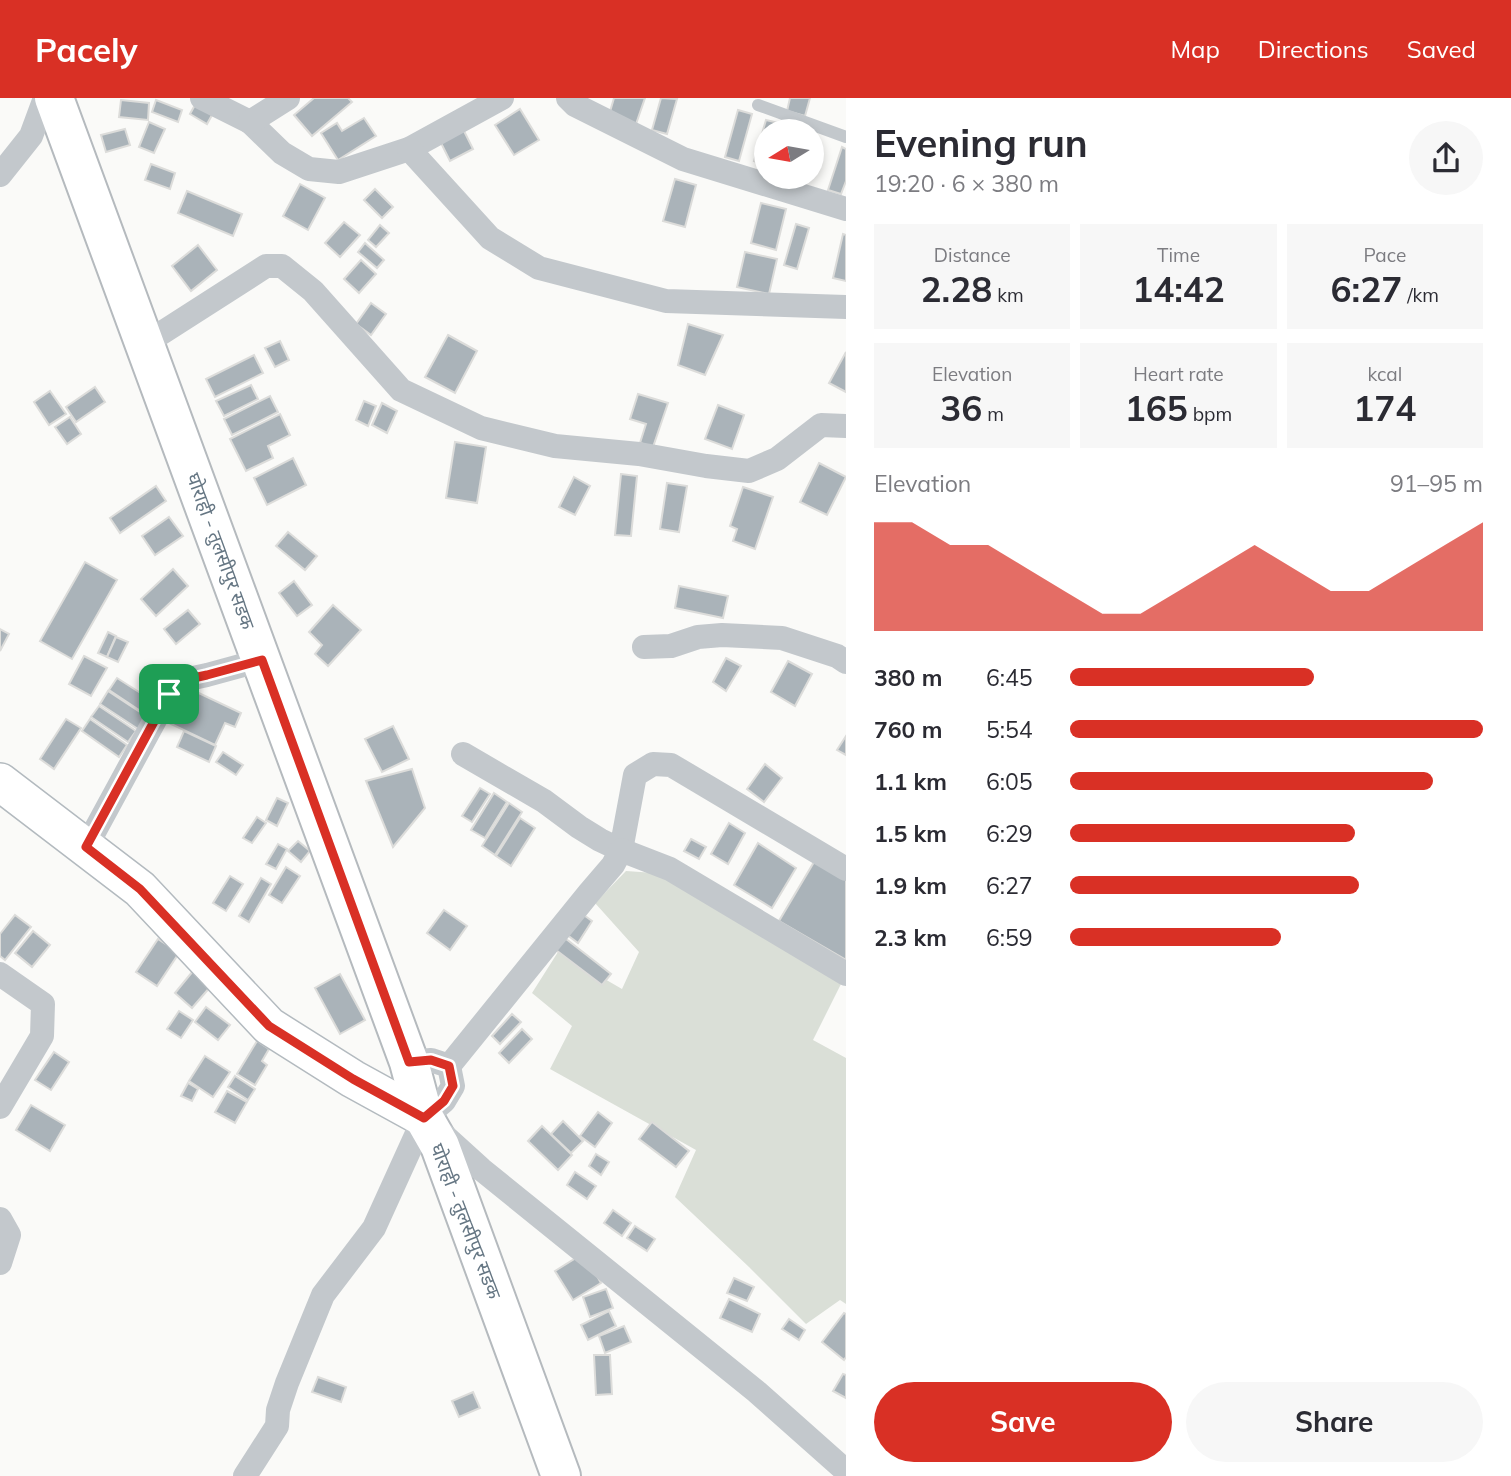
<!DOCTYPE html>
<meta charset="utf-8">
<style>
:root{--surface:#fff;--page:#f7f7f7;--text:#2b2b33;--muted:#7c7c81;--accent:#d93025}
body{margin:0;font-family:Mulish,"Noto Sans Devanagari",sans-serif;background:var(--page);color:var(--text);height:100vh;display:flex;flex-direction:column;font-size:26px;white-space:nowrap}
*{box-sizing:border-box;margin:0}
p{font-size:23px;color:var(--muted)}
.icon{flex:none;width:38px;height:38px;fill:none;stroke:currentColor;stroke-width:2;stroke-linecap:round;stroke-linejoin:round}
.map{position:relative;flex:1;overflow:hidden}
.sheet{display:flex;flex-direction:column;background:var(--surface);width:665px}
.sheet>*{flex:none}
.needle{width:46px;rotate:259deg}
.tools{position:absolute;left:754px;top:21px;display:grid;gap:14px}
.tools a{display:grid;place-items:center;width:70px;height:70px;border-radius:50%;background:var(--surface);box-shadow:0 4px 10px #0003;font-size:35px}
.pin{position:absolute;display:grid;place-items:center;width:60px;height:60px;color:#fff;margin:-30px;border-radius:14px;box-shadow:0 4px 10px #0006}
.round{display:grid;place-items:center;flex:none;width:74px;height:74px;border-radius:37px;background:var(--page)}
.head{display:flex;align-items:center;justify-content:space-between;height:119px;padding:0 28px}
h1{font-size:38px;font-weight:700;line-height:52px}
.metrics{display:grid;grid-template-columns:repeat(3,1fr);gap:10px;height:119px;padding:7px 28px}
.metrics div{display:grid;align-content:center;border-radius:0px;background:var(--page);text-align:center}
.metrics b{font-size:35px;font-weight:700}
.metrics small{font-size:19px;font-weight:400}
.metrics p{font-size:19px}
.chart{height:196px;padding:14px 28px}
.chart p{display:flex;justify-content:space-between}
.chart svg{width:100%;height:126px;margin-top:7px;fill:var(--accent);opacity:.7}
.primary-button{display:flex;gap:14px;margin-top:auto;padding:14px 28px}
.primary-button a{flex:1;height:80px;border-radius:42px;background:var(--accent);color:#fff;font-size:28px;font-weight:700;line-height:80px;text-align:center}
.primary-button a+a{background:var(--page);color:var(--text)}
ul{padding:0 28px;list-style:none;font-size:23px}
li{display:grid;grid-template-columns:112px 84px 1fr;align-items:center;height:52px}
li i{height:18px;border-radius:9px;background:var(--accent)}
header{display:flex;align-items:center;gap:42px;box-sizing:border-box;height:98px;padding:0 35px;background:var(--accent);color:#fff}
header strong{font-size:33px}
nav{display:flex;gap:38px;margin-inline-start:auto;font-size:24px}
main{display:flex;flex:1;min-height:0}
.map>svg:first-child{display:block}
.green{fill:#dadfd7}
.building{fill:#aab3b9;stroke:#dcdcda;stroke-width:2}
.lines{fill:none;stroke-linecap:round;stroke-linejoin:round}
.secondary-casing{stroke:#b3babf;stroke-width:40}
.primary-casing{stroke:#b5babe;stroke-width:42}
.lane{stroke:#c3c8cc;stroke-width:12}
.street{stroke:#c3c8cc;stroke-width:24}
.secondary{stroke:#fff;stroke-width:37}
.primary{stroke:#fff;stroke-width:38}
.route-casing{stroke:#fff;stroke-width:14}
.route{stroke:#d93025;stroke-width:9}
.labels{text-anchor:middle;stroke-width:7;stroke-linejoin:round;paint-order:stroke}
.street-label{font-size:19px;fill:#657683;stroke:#fff}
</style>
<header>
<strong>Pacely</strong>
<nav><a>Map</a><a>Directions</a><a>Saved</a></nav>
</header>
<main>
<div class="map">
<svg width="846" height="1378" viewBox="0 0 846 1378">
<rect width="100%" height="100%" fill="#fafaf8"/>
<polygon class="green" points="626,773 669,776 844,880 813,942 846,960 846,1206 840,1202 806,1226 749,1169 675,1099 696,1052 550,971 572,928 532,895 558,854 622,891 639,854 595,805"/>
<g class="building">
<polygon points="314,0 348,0 352,4 312,38 294,17"/>
<polygon points="614,0 645,0 636,26 609,17"/>
<polygon points="661,0 677,1 667,36 652,32"/>
<polygon points="790,0 810,0 805,18 787,13"/>
<polygon points="121,2 149,5 148,22 119,19"/>
<polygon points="156,2 182,12 178,24 152,14"/>
<polygon points="195,7 212,17 207,26 190,16"/>
<polygon points="520,11 539,42 514,57 495,27"/>
<polygon points="738,12 752,16 739,63 725,59"/>
<polygon points="364,20 376,38 338,62 321,35 337,25 342,33"/>
<polygon points="766,22 787,27 785,33 766,33 766,67 754,63"/>
<polygon points="149,24 165,31 154,55 139,49"/>
<polygon points="462,29 473,51 450,63 439,41"/>
<polygon points="125,31 130,47 106,54 101,37"/>
<polygon points="842,49 846,51 846,83 841,96 828,92"/>
<polygon points="151,66 175,75 170,91 145,82"/>
<polygon points="675,81 696,87 685,129 663,123"/>
<polygon points="300,86 325,100 308,132 283,118"/>
<polygon points="375,91 393,109 382,120 364,102"/>
<polygon points="187,93 242,116 233,138 178,115"/>
<polygon points="761,105 786,111 776,152 751,145"/>
<polygon points="344,124 360,137 340,159 325,145"/>
<polygon points="796,126 809,130 797,171 784,167"/>
<polygon points="380,127 389,135 376,149 368,142"/>
<polygon points="843,136 846,137 846,183 833,180"/>
<polygon points="365,145 384,162 377,170 358,154"/>
<polygon points="198,147 217,172 191,193 172,168"/>
<polygon points="745,154 777,161 769,196 737,189"/>
<polygon points="361,162 376,176 359,195 344,181"/>
<polygon points="371,205 386,216 371,237 356,226"/>
<polygon points="688,226 723,237 705,277 678,267"/>
<polygon points="448,237 477,253 455,295 425,279"/>
<polygon points="280,243 289,262 275,269 265,250"/>
<polygon points="846,254 846,294 829,285"/>
<polygon points="254,257 263,275 215,299 206,281"/>
<polygon points="251,287 258,301 224,318 216,303"/>
<polygon points="95,289 105,304 76,324 66,309"/>
<polygon points="50,293 66,316 49,327 34,304"/>
<polygon points="638,296 668,305 653,349 640,345 646,326 630,321"/>
<polygon points="270,298 278,314 232,337 224,321"/>
<polygon points="364,303 376,308 368,328 356,322"/>
<polygon points="382,305 397,313 387,335 372,327"/>
<polygon points="718,307 744,317 732,351 705,341"/>
<polygon points="280,316 290,337 268,348 273,360 246,373 230,341"/>
<polygon points="70,319 81,336 67,346 55,329"/>
<polygon points="455,344 486,349 477,405 446,400"/>
<polygon points="293,360 306,387 267,407 254,380"/>
<polygon points="819,365 846,379 827,417 800,404"/>
<polygon points="621,376 637,378 631,438 615,437"/>
<polygon points="574,379 590,388 575,417 559,409"/>
<polygon points="667,385 687,388 679,434 660,431"/>
<polygon points="156,388 166,403 120,435 110,420"/>
<polygon points="743,389 773,399 755,451 733,443 737,431 730,428"/>
<polygon points="169,419 183,438 155,457 142,438"/>
<polygon points="288,434 317,458 305,472 276,448"/>
<polygon points="85,464 117,482 72,561 40,543"/>
<polygon points="173,471 188,488 156,518 141,501"/>
<polygon points="294,483 312,507 297,518 279,495"/>
<polygon points="679,488 728,498 723,520 675,510"/>
<polygon points="333,507 361,532 328,568 315,556 322,547 309,534"/>
<polygon points="188,512 200,526 176,546 164,531"/>
<polygon points="0,531 9,536 0,553"/>
<polygon points="108,534 116,538 107,559 98,555"/>
<polygon points="116,539 128,544 118,564 107,559"/>
<polygon points="84,558 107,570 91,598 69,586"/>
<polygon points="726,560 741,568 726,593 713,584"/>
<polygon points="788,563 812,576 795,608 771,594"/>
<polygon points="117,580 153,603 145,616 109,592"/>
<polygon points="186,589 241,615 235,629 225,625 215,647 169,625"/>
<polygon points="108,593 146,618 138,631 100,606"/>
<polygon points="99,608 136,633 128,644 91,619"/>
<polygon points="66,621 81,630 54,671 40,661"/>
<polygon points="90,621 127,647 119,659 82,633"/>
<polygon points="393,628 409,661 382,674 365,641"/>
<polygon points="184,633 216,648 209,664 177,649"/>
<polygon points="846,638 846,657 837,652"/>
<polygon points="223,654 243,667 236,677 216,664"/>
<polygon points="765,666 782,680 764,704 747,691"/>
<polygon points="412,671 425,710 393,749 366,683"/>
<polygon points="480,690 490,696 472,724 462,718"/>
<polygon points="494,695 507,704 485,740 471,732"/>
<polygon points="277,700 288,705 277,728 266,722"/>
<polygon points="509,705 522,714 495,757 482,748"/>
<polygon points="257,719 266,725 252,745 243,740"/>
<polygon points="520,720 535,730 511,768 496,758"/>
<polygon points="729,725 745,735 728,766 711,756"/>
<polygon points="691,741 706,749 699,761 684,753"/>
<polygon points="298,743 310,753 301,764 288,753"/>
<polygon points="758,745 796,770 772,810 734,787"/>
<polygon points="278,746 287,751 276,771 266,766"/>
<polygon points="817,759 846,777 846,862 779,823"/>
<polygon points="286,769 300,778 282,805 269,797"/>
<polygon points="230,778 243,786 226,813 213,805"/>
<polygon points="261,780 271,786 249,824 239,818"/>
<polygon points="444,812 467,828 450,852 427,835"/>
<polygon points="581,815 592,823 578,845 566,836"/>
<polygon points="15,817 31,829 5,862 0,858 0,836"/>
<polygon points="33,833 50,847 32,869 15,855"/>
<polygon points="561,837 611,876 602,887 552,849"/>
<polygon points="158,841 179,855 157,888 136,874"/>
<polygon points="193,873 211,888 192,910 175,895"/>
<polygon points="340,876 365,922 340,936 315,890"/>
<polygon points="206,909 230,927 218,942 195,924"/>
<polygon points="179,913 193,922 181,940 167,931"/>
<polygon points="512,916 521,924 500,946 492,938"/>
<polygon points="522,931 532,941 509,965 499,955"/>
<polygon points="257,943 269,951 262,963 267,967 255,987 237,976"/>
<polygon points="54,954 69,964 51,992 35,982"/>
<polygon points="205,958 230,974 213,999 189,983"/>
<polygon points="235,978 255,991 248,1002 228,989"/>
<polygon points="188,985 198,991 192,1003 181,998"/>
<polygon points="227,993 247,1004 235,1025 215,1014"/>
<polygon points="31,1007 65,1027 50,1053 16,1032"/>
<polygon points="598,1014 612,1025 595,1049 580,1038"/>
<polygon points="563,1023 583,1043 571,1055 551,1036"/>
<polygon points="652,1024 689,1053 676,1069 639,1041"/>
<polygon points="542,1028 572,1057 558,1072 528,1043"/>
<polygon points="596,1056 609,1064 601,1077 589,1068"/>
<polygon points="575,1074 596,1088 587,1101 567,1087"/>
<polygon points="613,1112 631,1125 622,1138 604,1125"/>
<polygon points="635,1128 655,1141 647,1153 627,1140"/>
<polygon points="584,1155 601,1185 573,1202 555,1173"/>
<polygon points="734,1180 754,1189 747,1203 727,1195"/>
<polygon points="606,1191 613,1210 590,1219 583,1199"/>
<polygon points="729,1201 760,1216 752,1234 720,1220"/>
<polygon points="609,1213 616,1228 588,1242 581,1227"/>
<polygon points="844,1215 846,1216 846,1259 844,1262 822,1244"/>
<polygon points="789,1221 805,1232 799,1242 782,1231"/>
<polygon points="624,1228 631,1244 605,1255 599,1238"/>
<polygon points="594,1257 610,1257 612,1296 596,1297"/>
<polygon points="843,1276 846,1277 846,1300 833,1293"/>
<polygon points="318,1279 346,1289 341,1304 312,1294"/>
<polygon points="473,1294 480,1310 459,1319 452,1303"/>
</g>
<g class="lines">
<g class="secondary-casing">
<polyline id="secondary" points="0,684 140,791 269,928 353,981 424,1020"/>
</g>
<g class="primary-casing">
<polyline id="primary" points="54,0 409,964 424,1020 440,1048 561,1378"/>
</g>
<polyline class="lane" points="758,7 846,39"/>
<g class="street">
<polyline points="202,0 250,24 282,55 309,71 339,74 409,51 502,0"/>
<polyline points="568,0 575,7 683,61 846,111"/>
<polyline points="250,24 288,0"/>
<polyline points="409,51 490,140 539,170 666,203 846,209"/>
<polyline points="0,77 31,38 45,0"/>
<polyline points="146,245 266,168 282,168 313,193 401,292 481,330 555,348 639,356 706,368 749,373 777,361 821,327 846,328"/>
<polyline points="644,549 671,548 698,539 722,537 782,540 837,558 846,564"/>
<polyline points="463,656 544,703 579,729 600,742 621,752 635,677 653,666 671,667 846,771"/>
<polyline points="86,749 169,596 184,582 207,577 262,562"/>
<polyline points="0,876 43,906 42,938 0,1009"/>
<polyline points="449,968 589,795 613,767 621,752 670,771 846,876"/>
<polyline points="438,1032 481,1071 757,1294 846,1373"/>
<polyline points="0,1121 9,1137 0,1165"/>
<polyline points="245,1378 277,1328 278,1312 287,1285 323,1197 374,1130 424,1020 444,1003 453,988 449,968 431,962 409,964"/>
</g>
<use href="#secondary" class="secondary"/>
<use href="#primary" class="primary"/>
</g>
<g class="lines">
<g class="route-casing">
<polygon id="route" points="262,562 409,964 431,962 449,968 453,988 444,1003 424,1020 353,981 269,928 140,791 86,749 169,596 184,582 207,577"/>
</g>
<use href="#route" class="route"/>
</g>
<g class="labels">
<g class="street-label">
<text transform="translate(221 453) rotate(70)" y="7">घोराही - तुलसीपुर सडक</text>
<text transform="translate(466 1123) rotate(69)" y="7">घोराही - तुलसीपुर सडक</text>
</g>
</g>
</svg>
<div class="tools">
<a><svg class="needle" viewBox="-14 -14 28 28"><path d="M0-13l5 13h-10z" fill="#e53935"/><path d="M0 13l5-13h-10z" fill="#7c7c81"/></svg></a>
</div>
<div class="pin" style="left:169px;top:596px;background:#1e9e55"><svg class="icon" aria-label="arrive" viewBox="0 0 24 24"><path d="M6 21V4h12l-3 4 3 4H6"/></svg></div>
</div>
<section class="sheet">
<div class="head"><div><h1>Evening run</h1><p>19:20 · 6 × 380 m</p></div><a class="round"><svg class="icon" aria-label="share" viewBox="0 0 24 24"><path d="M12 15V3M7 8l5-5 5 5M5 13v7h14v-7"/></svg></a></div>
<div class="metrics">
<div><p>Distance</p><b>2.28<small> km</small></b></div>
<div><p>Time</p><b>14:42</b></div>
<div><p>Pace</p><b>6:27<small> /km</small></b></div>
</div>
<div class="metrics">
<div><p>Elevation</p><b>36<small> m</small></b></div>
<div><p>Heart rate</p><b>165<small> bpm</small></b></div>
<div><p>kcal</p><b>174</b></div>
</div>
<div class="chart"><p><span>Elevation</span>91–95 m</p>
<svg viewBox="0 0 160 44" preserveAspectRatio="none"><path d="M0 44V6L10 6L20 14L30 14L40 22L50 30L60 38L70 38L80 30L90 22L100 14L110 22L120 30L130 30L140 22L150 14L160 6V44z"/></svg>
</div>
<ul>
<li><b>380 m</b>6:45<i style="width:59%"></i></li>
<li><b>760 m</b>5:54<i style="width:100%"></i></li>
<li><b>1.1 km</b>6:05<i style="width:88%"></i></li>
<li><b>1.5 km</b>6:29<i style="width:69%"></i></li>
<li><b>1.9 km</b>6:27<i style="width:70%"></i></li>
<li><b>2.3 km</b>6:59<i style="width:51%"></i></li>
</ul>
<div class="primary-button"><a>Save</a><a>Share</a></div>
</section>
</main>
